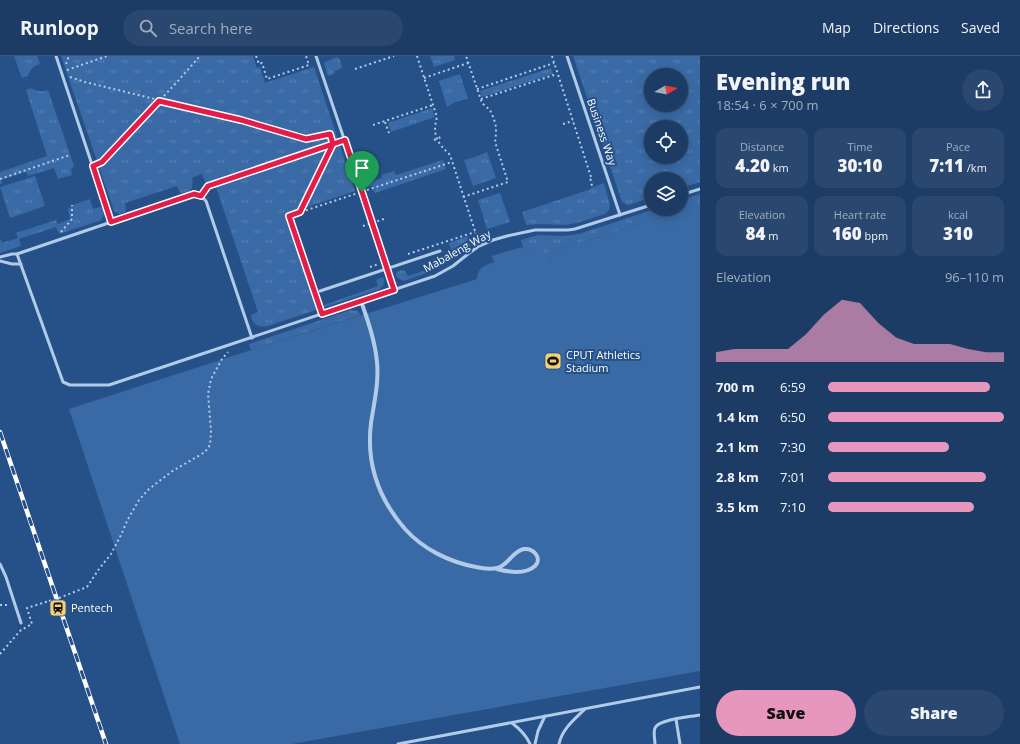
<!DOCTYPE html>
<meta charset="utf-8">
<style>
:root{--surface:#1c3c66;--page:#29476f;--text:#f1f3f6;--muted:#a0adbf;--line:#3a567a;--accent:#e797bd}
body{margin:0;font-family:"Open Sans",sans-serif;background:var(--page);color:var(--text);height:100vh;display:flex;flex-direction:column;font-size:15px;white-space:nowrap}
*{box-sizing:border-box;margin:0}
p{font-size:13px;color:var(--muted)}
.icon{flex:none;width:22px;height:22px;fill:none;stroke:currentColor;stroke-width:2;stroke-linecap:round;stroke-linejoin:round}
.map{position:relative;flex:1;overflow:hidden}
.sheet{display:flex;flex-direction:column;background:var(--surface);width:320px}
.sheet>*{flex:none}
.needle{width:26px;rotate:80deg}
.fabs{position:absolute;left:644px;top:12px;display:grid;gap:8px}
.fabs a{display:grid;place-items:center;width:44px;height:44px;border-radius:50%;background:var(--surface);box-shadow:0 2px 10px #0003,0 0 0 1px var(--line);font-size:20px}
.pin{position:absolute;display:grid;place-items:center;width:34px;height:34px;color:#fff;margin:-41px -17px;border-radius:50% 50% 50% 0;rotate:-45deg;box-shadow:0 0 4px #0007}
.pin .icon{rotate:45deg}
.round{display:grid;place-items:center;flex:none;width:42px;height:42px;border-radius:21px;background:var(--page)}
.headline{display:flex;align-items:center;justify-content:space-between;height:68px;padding:0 16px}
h1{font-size:22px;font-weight:800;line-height:30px}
.metrics{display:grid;grid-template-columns:repeat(3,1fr);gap:6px;height:68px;padding:4px 16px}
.metrics div{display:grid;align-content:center;border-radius:10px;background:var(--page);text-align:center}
.metrics b{font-size:17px;font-weight:800}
.metrics small{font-size:11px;font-weight:400}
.metrics p{font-size:11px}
.chart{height:112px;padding:8px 16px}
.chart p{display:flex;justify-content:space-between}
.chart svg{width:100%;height:72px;margin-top:4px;fill:var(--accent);opacity:.7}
.button{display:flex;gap:8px;margin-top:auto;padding:8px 16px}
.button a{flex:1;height:46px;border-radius:24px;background:var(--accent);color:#111;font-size:16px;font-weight:800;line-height:46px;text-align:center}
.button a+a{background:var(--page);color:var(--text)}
ul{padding:0 16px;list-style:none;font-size:13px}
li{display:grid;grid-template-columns:64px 48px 1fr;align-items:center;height:30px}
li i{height:10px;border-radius:5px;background:var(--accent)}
header{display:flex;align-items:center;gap:24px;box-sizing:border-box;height:56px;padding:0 20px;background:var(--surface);border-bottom:1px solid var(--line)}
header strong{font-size:19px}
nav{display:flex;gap:22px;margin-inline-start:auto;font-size:14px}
.search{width:280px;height:36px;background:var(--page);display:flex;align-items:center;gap:10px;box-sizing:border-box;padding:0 14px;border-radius:22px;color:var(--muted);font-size:15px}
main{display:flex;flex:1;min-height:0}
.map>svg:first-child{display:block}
.grass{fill:url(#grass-tufts);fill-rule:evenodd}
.park{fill:#3a6aa5}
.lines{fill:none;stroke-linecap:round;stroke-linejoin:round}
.path{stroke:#b2cbe9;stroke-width:2;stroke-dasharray:2 3;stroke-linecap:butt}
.lane{stroke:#b2cbe9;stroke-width:3}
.street{stroke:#b2cbe9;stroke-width:4}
.rail-casing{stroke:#fff;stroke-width:4.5}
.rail{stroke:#255088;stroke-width:3;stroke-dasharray:9;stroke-linecap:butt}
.path-bridge{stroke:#b2cbe9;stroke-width:2;stroke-dasharray:2 3;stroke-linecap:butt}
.route-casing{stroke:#fff;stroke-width:8}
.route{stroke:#e11d48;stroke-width:5}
.labels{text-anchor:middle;stroke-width:4;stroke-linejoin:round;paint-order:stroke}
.street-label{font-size:11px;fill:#fff;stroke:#255088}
.poi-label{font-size:11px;fill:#fff;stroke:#255088;text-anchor:start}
</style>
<header>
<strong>Runloop</strong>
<div class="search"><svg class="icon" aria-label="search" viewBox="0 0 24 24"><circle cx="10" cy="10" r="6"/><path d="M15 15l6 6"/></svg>Search here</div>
<nav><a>Map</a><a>Directions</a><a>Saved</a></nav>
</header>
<main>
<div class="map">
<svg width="700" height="688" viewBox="0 0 700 688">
<defs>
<pattern id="grass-tufts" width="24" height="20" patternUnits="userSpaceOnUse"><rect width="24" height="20" fill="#3a6aa5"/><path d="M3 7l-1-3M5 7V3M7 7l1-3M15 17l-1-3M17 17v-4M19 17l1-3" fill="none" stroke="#5880b2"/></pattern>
</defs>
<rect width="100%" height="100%" fill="#255088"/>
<g class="grass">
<path d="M14 0H37L40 8C33 10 30 14 28 20L22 22Z"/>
<path d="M61 0H253L257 12 260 11 265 27 314 11 355 135 287 158 319 253 268 270C259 272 252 269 251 259L258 256 216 131 208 133 202 118 192 122C194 133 191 136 180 137L177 130 125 147 126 156 119 158 114 155Z"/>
<polygon points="430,0 454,0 455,4 434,11"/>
<path d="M573 0H700V126L681 132V123H651V142L628 149 622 146ZM651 19H681V49H651ZM651 71H681V101H651Z"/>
<polygon points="337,1 340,3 342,12 335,15 334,18 328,20 324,7 325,6"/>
<polygon points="551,12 553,18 482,41 480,35"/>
<path d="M460 18 468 43C460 44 454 46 447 51L439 25Z"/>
<path d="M31 32C37 36 42 36 48 34L74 110 71 113 72 119 58 123 54 112 28 120 26 116 1 124 2 128H0V116L47 100 26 34Z"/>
<polygon points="432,52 435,61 391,76 388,67"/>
<polygon points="487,96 496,122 473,130 464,104 475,101"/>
<polygon points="443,104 446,113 375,137 373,130 367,131 366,128 382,122 382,119 394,115 396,119"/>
<polygon points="35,120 45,150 10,162 0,131"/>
<polygon points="604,127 610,149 609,154 605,158 577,167 565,169 541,168 526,169 522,156 591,133 591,132"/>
<polygon points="500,137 510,166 487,173 478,144"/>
<polygon points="700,138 700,149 550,196 552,205 549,206 547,200 534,194 524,197 521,184 538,179 563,180 579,178 655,153 681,153 681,144"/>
<path d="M90 143 93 153 100 151 102 152C104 157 105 161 99 165L59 178 56 171 19 183 21 190 0 197V182L2 187 18 182 16 177 56 164 58 168 70 163 68 153 71 151 70 150Z"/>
<polygon points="468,180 471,189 447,207 432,215 404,225 399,223 396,220 396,217 401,214 405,215 408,220 444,208 442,201 452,197 449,187"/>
<path d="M383 221 384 223C385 227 383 230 380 233L322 252 321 250 378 230 376 224Z"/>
<polygon points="351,254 358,255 361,259 251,294 249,288"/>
</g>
<path class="park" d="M700 149V615L292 688H180L69 353 248 295 477 223C478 211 484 210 494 206L492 200 522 191 524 197C539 192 543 191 550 206L552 205 550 196Z"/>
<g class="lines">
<g class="path">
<polyline points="256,0 259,8 262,7 267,23 309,9 306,0"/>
<path d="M417 0 437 61C432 80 437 86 450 99L476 178"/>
<polyline points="552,0 591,121 590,121 592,130"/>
<polyline points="66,8 69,0"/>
<polyline points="355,13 394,0"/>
<polyline points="67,14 107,0"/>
<polyline points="70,21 85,26 241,64 306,83 330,78 333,88 300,156"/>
<polyline points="424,22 468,7"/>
<polyline points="477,33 554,7"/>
<polyline points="481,43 557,18"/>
<polyline points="385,66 389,77"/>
<polyline points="563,68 573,65"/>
<polyline points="373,69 433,49"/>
<polyline points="434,84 441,81"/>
<polyline points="98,108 102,106 177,26 200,0"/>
<polyline points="0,123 70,99"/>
<polyline points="367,134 452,106"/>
<polyline points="204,136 208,130 339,86"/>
<polyline points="463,141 508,126 495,86 496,78 496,71 494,63 490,54 482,47 466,0"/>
<polyline points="61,176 72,163 72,149"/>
<polyline points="408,198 475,176"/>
<polyline points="370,211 379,208"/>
<polyline points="314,233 289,160 358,137"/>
<polyline points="316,239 320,252"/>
<polyline points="59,542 87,531 99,513 111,498 121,479 128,463 139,444 149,433 171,416 205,396 210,389 211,375 208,338 211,323 222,303 228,296"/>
<polyline points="0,549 9,549"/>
<polyline points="0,598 21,574 32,568 27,552 49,545"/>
</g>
<g class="lane">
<polyline points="56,0 111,166"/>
<polyline points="316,0 362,136 394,234"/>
<polyline points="567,0 620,159"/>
<polyline points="681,139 700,133"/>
<polyline points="17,198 63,326 70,329 109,329 435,220 453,210 468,198 479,190 493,184 507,180 535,174 568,174 575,173 651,149"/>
<polyline points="0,201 12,198 17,198 194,138 201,140 206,145 252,282"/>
<polyline points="0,205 12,208 21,208"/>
<polyline points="320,235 440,195"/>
<polyline points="0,508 6,521 21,567"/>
<polyline points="676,663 680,688"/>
<path d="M512 667C520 673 526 679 530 688"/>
<polyline points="398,688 700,631"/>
<polyline points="535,688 538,675 545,660"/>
<path d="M559 688C562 673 575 663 585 653"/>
<path d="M655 688C655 683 653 677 655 672 659 663 690 661 700 659"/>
</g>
<path class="street" d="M361 245C368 265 375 285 377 306 379 327 374 347 371 367 366 407 378 442 405 473 423 493 449 506 476 511 482 512 490 514 497 512 508 510 512 495 524 493 533 492 543 502 535 510 525 519 508 516 497 513"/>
<g class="rail-casing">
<polyline id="rail" points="0,376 106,688"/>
</g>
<use href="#rail" class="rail"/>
<g class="path-bridge">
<polyline points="363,170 384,163"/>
<polyline points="49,545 59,542"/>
</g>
</g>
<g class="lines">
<g class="route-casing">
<polyline id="route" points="362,136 345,84 333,88 208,130 201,140 194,138 111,166 93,110 102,106 159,45 241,64 306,83 330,78 333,88 300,156 289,160 322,258 394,234 362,136"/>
</g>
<use href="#route" class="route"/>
</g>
<defs>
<g id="stadium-square" transform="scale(0.9)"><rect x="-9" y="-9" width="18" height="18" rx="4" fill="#f3cf76" stroke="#255088"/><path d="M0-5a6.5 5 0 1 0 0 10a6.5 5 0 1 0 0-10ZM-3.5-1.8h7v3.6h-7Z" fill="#111"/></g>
<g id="station-square" transform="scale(0.9)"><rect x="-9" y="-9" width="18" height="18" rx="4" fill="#f3cf76" stroke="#255088"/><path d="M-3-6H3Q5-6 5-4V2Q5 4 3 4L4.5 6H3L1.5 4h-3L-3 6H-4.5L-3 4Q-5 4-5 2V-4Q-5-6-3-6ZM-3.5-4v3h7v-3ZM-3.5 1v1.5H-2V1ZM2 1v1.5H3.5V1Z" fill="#111"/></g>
</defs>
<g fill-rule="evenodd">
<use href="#stadium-square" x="553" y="305"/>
<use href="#station-square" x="58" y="552"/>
</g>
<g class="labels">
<g class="street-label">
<text transform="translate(602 76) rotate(71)" y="4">Business Way</text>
<text transform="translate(457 195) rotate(-29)" y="4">Mabaleng Way</text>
</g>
<g class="poi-label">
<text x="566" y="303">CPUT Athletics<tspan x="566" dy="13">Stadium</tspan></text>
<text x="71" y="556">Pentech</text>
</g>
</g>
</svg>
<div class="fabs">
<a><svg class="needle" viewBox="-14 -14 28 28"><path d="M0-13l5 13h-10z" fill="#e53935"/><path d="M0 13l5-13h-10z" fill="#a0adbf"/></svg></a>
<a><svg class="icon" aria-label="locate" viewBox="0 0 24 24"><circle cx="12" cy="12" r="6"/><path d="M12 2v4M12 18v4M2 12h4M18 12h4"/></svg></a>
<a><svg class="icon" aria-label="layers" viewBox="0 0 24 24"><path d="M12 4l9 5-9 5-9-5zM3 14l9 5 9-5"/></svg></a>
</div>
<div class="pin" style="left:362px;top:136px;background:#1e9e55"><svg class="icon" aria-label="arrive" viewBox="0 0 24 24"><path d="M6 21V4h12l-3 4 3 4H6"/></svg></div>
</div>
<section class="sheet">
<div class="headline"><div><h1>Evening run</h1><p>18:54 · 6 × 700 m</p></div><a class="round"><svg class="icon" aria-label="share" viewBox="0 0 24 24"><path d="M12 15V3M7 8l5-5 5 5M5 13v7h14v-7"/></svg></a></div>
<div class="metrics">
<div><p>Distance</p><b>4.20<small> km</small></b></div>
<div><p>Time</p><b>30:10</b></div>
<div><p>Pace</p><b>7:11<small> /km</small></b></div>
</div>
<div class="metrics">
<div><p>Elevation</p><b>84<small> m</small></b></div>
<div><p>Heart rate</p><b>160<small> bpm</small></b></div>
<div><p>kcal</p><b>310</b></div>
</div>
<div class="chart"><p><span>Elevation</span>96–110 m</p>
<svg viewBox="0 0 160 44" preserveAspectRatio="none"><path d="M0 44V38L10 36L20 36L30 36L40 36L50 27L60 15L70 6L80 8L90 20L100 29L110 33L120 33L130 33L140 36L150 38L160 38V44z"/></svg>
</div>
<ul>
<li><b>700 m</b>6:59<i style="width:92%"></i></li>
<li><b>1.4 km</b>6:50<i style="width:100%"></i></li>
<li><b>2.1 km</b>7:30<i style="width:69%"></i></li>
<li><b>2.8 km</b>7:01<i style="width:90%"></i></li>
<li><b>3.5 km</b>7:10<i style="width:83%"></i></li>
</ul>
<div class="button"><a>Save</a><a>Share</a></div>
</section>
</main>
